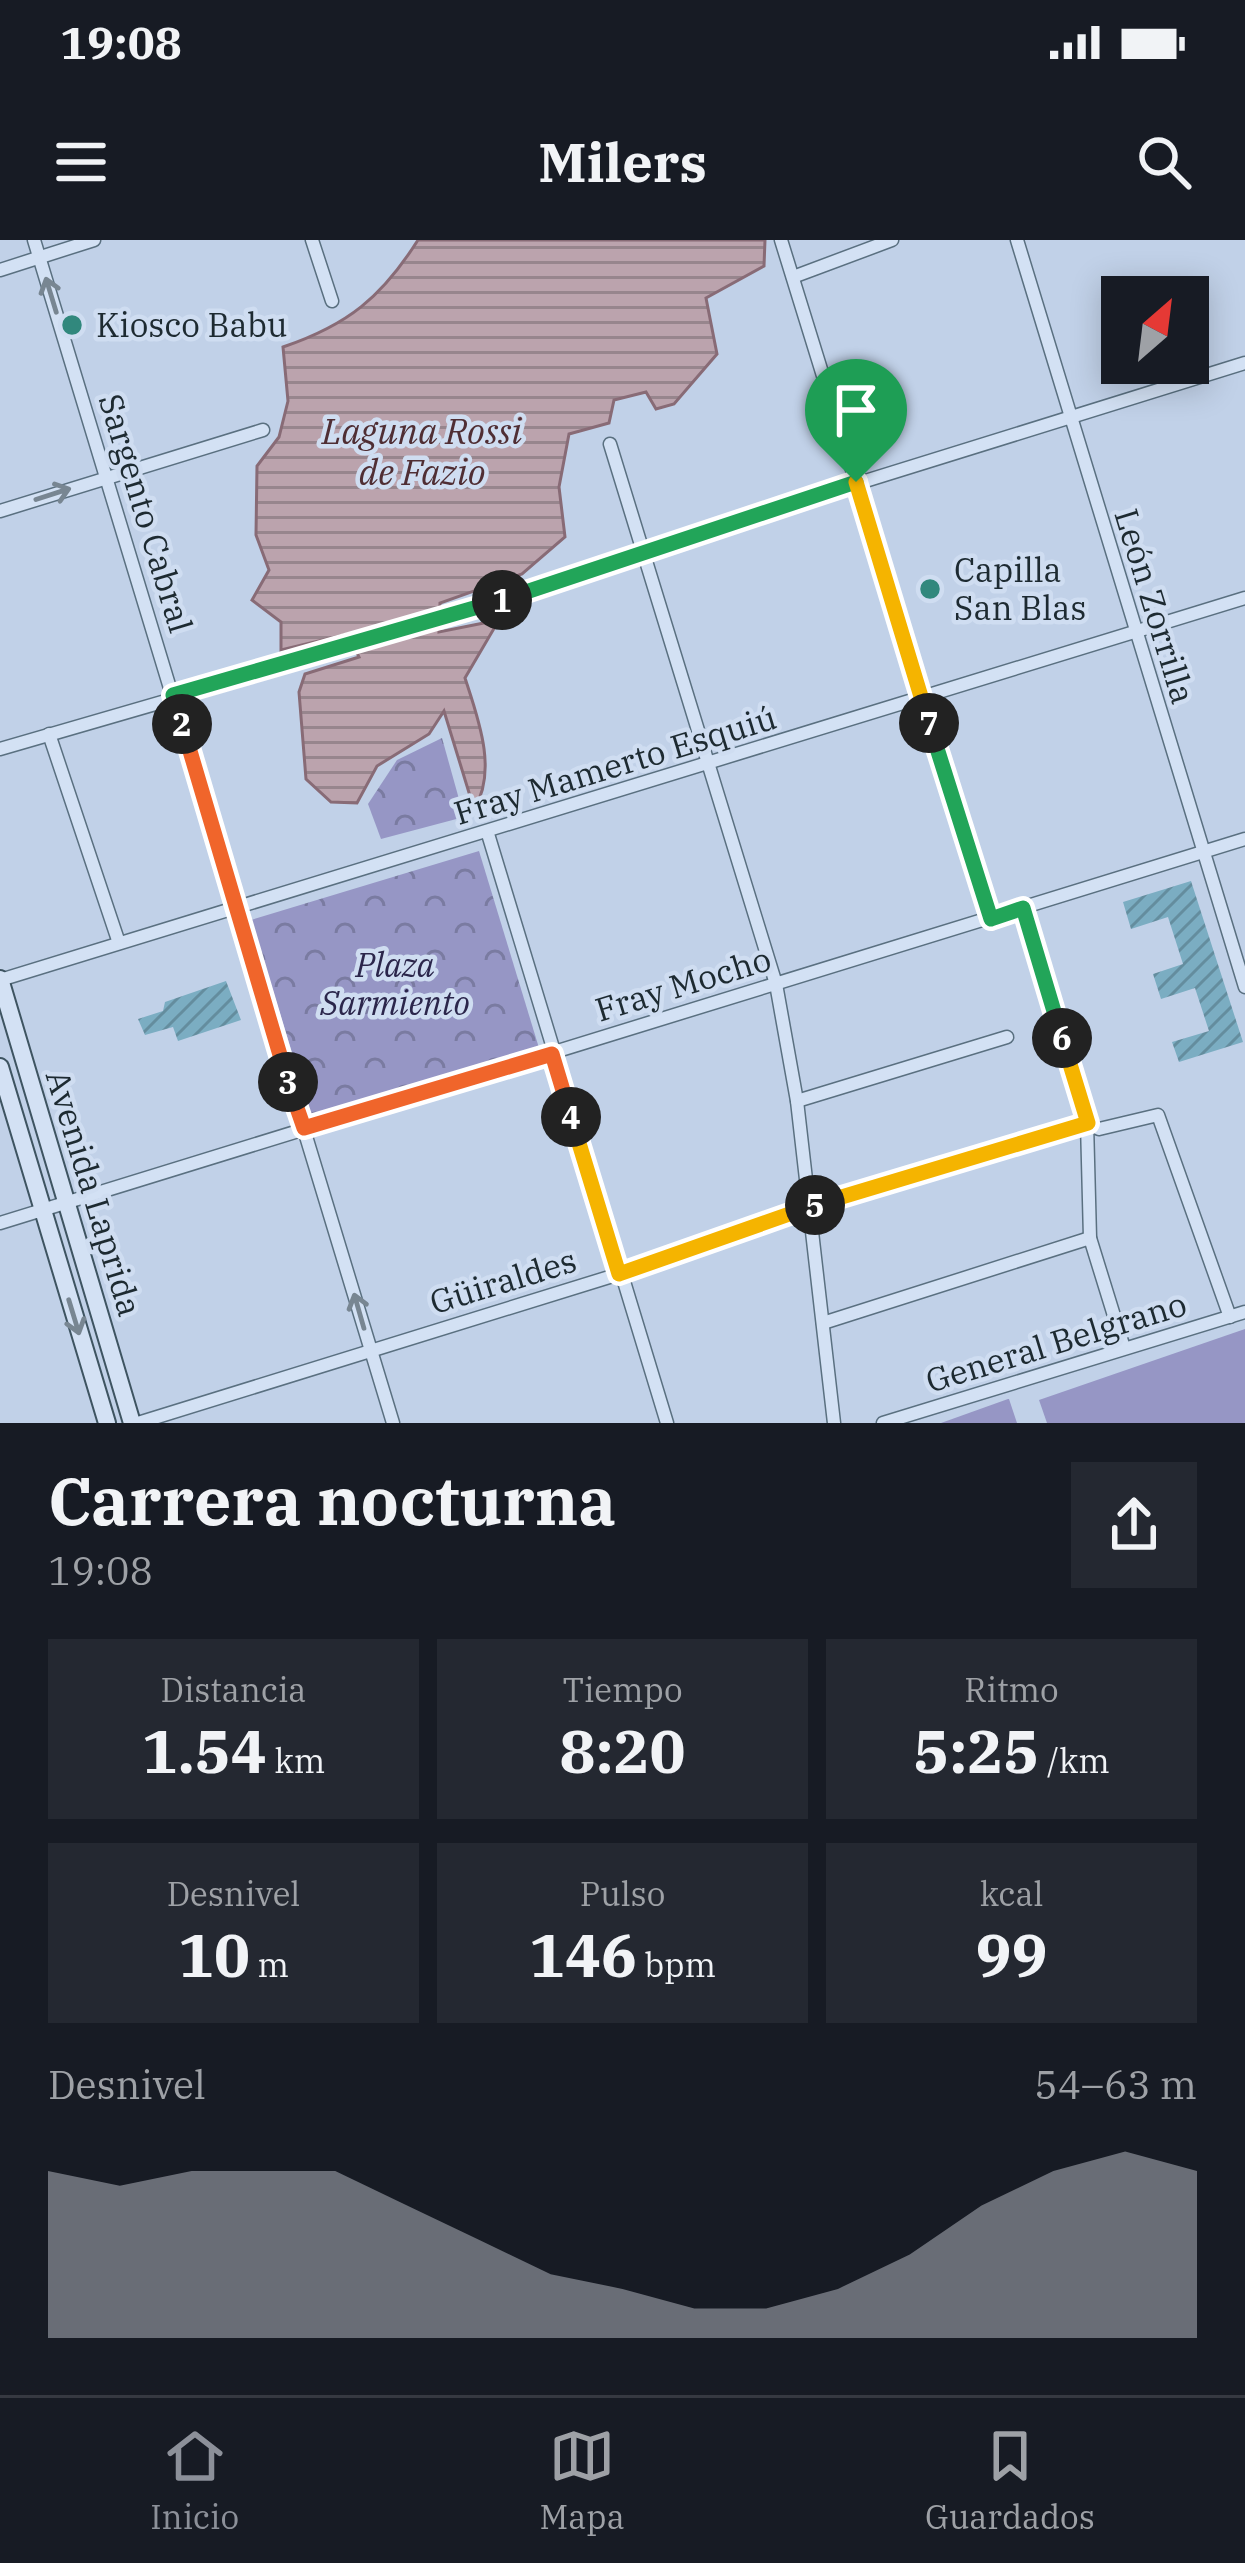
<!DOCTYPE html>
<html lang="es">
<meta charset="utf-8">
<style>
:root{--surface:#171b24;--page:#242831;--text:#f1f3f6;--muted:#9ea1a6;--line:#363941;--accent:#8c9099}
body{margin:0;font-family:"IBM Plex Serif",serif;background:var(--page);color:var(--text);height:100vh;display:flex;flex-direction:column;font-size:45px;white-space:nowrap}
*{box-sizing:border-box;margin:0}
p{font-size:39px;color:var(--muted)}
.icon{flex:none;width:66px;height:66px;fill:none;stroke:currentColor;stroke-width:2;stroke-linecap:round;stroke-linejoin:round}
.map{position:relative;height:1183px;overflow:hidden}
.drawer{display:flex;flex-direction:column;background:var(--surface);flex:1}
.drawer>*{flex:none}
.needle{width:78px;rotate:28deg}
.fabs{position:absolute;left:1101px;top:36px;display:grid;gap:24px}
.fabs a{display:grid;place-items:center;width:108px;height:108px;border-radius:0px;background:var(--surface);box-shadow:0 6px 30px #0003;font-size:60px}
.pin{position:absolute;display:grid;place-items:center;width:102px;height:102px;color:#fff;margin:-123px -51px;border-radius:50% 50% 50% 0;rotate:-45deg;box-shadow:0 0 12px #0007}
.pin .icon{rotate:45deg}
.km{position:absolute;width:60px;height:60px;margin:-30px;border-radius:50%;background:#222;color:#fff;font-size:33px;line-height:60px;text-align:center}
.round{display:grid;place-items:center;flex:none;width:126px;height:126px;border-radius:0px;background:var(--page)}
.overview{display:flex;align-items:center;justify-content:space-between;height:204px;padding:0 48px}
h1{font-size:66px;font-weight:700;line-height:90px}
.figures{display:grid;grid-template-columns:repeat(3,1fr);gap:18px;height:204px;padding:12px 48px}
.figures div{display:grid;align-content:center;border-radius:0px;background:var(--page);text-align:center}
.figures b{font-size:60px;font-weight:700}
.figures small{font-size:33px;font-weight:400}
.figures p{font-size:33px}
.chart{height:336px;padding:24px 48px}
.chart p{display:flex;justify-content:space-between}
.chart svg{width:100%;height:216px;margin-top:12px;fill:var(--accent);opacity:.7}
.status{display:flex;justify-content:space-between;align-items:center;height:84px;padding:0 60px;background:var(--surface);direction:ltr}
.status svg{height:33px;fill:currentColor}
header{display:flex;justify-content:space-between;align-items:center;height:156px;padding:0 48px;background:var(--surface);font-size:54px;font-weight:700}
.tab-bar{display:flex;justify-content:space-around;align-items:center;height:168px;border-top:3px solid var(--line);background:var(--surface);font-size:33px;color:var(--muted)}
.tab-bar a{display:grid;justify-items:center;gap:6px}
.tab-bar .active{color:var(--accent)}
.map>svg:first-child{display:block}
.park{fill:url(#park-crowns)}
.pitch{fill:#9696c5}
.water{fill:url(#water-rules);stroke:#886b76;stroke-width:3}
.building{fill:url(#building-hatch)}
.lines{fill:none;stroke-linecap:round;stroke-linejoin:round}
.street-casing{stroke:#5a7080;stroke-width:15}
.secondary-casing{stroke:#3e5461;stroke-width:20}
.street{stroke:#d3e1f4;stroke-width:12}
.secondary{stroke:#d3e1f4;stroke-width:16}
.oneway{stroke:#788692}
.split-1-casing{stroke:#fff;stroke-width:24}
.split-2-casing{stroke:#fff;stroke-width:24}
.split-3-casing{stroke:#fff;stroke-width:24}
.split-4-casing{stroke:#fff;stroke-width:24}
.split-5-casing{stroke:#fff;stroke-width:24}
.split-6-casing{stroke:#fff;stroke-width:24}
.split-7-casing{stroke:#fff;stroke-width:24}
.split-8-casing{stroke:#fff;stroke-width:24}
.split-1{stroke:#22a559;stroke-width:15}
.split-2{stroke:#22a559;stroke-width:15}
.split-3{stroke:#f0652b;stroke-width:15}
.split-4{stroke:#f0652b;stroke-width:15}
.split-5{stroke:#f5b400;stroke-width:15}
.split-6{stroke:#f5b400;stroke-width:15}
.split-7{stroke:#22a559;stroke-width:15}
.split-8{stroke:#f5b400;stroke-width:15}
.poi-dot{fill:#31887d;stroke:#cfddf1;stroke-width:4.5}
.labels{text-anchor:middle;stroke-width:9;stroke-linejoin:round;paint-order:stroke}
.poi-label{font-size:33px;fill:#1d2a31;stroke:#cfddf1;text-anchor:start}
.street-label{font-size:33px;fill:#1d2a31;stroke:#cfddf1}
.park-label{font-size:33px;font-style:italic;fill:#2b264b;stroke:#cfddf1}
.water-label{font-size:36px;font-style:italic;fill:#4f2e34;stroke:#cfddf1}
</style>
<div class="status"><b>19:08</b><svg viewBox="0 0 49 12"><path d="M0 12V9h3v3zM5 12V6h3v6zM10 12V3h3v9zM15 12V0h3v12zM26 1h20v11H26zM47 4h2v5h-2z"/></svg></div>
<header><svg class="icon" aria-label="menu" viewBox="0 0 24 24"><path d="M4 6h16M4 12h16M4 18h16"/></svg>Milers<svg class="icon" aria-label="search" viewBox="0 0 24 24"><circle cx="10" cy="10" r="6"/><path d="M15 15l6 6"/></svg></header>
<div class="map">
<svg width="1245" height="1183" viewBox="0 0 1245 1183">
<defs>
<pattern id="park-crowns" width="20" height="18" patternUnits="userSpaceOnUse" patternTransform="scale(3)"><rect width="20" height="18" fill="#9696c5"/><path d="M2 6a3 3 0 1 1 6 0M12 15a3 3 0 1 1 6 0" fill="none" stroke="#7a7ba1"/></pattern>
<pattern id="water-rules" width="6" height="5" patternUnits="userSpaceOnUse" patternTransform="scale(3)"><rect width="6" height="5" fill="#bba3ad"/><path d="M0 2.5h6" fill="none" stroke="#97858d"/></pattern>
<pattern id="building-hatch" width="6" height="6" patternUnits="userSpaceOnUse" patternTransform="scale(3)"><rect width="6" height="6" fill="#7badc2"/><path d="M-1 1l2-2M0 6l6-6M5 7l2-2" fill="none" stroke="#648d9e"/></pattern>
</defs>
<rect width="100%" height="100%" fill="#c1d1e8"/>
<g class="park">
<polygon points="442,498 464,577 381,599 368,564 397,520"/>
<polygon points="479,611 539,808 312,877 251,680"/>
</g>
<g class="pitch">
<polygon points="1245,1089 1245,1183 1047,1183 1039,1160"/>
<polygon points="1009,1159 1017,1183 941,1183 1008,1159"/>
</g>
<path class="water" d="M418 0H765L764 26 706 58 717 114 674 164 656 169 646 152 614 160 609 183 569 194 559 247 565 297 522 334 440 363 439 392 499 380 465 438C478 478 498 531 474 569L444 471 429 494 377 526 357 563 331 562 306 539 299 452 305 434 359 417 348 394 281 410V382L252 360 269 330 256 295 257 226 279 197 288 161 283 107C348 85 382 57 418 0Z"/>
<g class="building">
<polygon points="1191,641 1243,802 1179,822 1172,802 1209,791 1195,748 1161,759 1153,734 1183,724 1168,677 1131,689 1123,662"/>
<polygon points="226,741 241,780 178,801 173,787 145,795 138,779 163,771 165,762"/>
</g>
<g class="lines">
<g class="street-casing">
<g id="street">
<polyline points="34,0 393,1183"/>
<polyline points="312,0 332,61"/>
<polyline points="781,0 991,679"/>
<polyline points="1017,0 1245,747"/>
<polyline points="0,30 94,0"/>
<polyline points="793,37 892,0"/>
<polyline points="610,204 776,744 797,861 834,1183"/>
<polyline points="0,271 263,190"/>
<polyline points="49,494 119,703"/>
<polyline points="0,509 442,381 640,311 1245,123"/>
<polyline points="488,594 667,1183"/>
<polyline points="1023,668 1087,883 1090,998 1124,1108"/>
<polyline points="0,740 1245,358"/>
<polyline points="797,861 1007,797"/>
<polyline points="0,983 1245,599"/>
<polyline points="823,1083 1090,998"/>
<polyline points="138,1183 619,1034 808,967 1087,883 1099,889 1158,875 1230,1077"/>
<polyline points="883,1183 1245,1072"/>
</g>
</g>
<g class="secondary-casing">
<g id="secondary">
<polyline points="0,739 132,1183"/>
<polyline points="0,827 107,1183"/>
</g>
</g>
<use href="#street" class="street"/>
<use href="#secondary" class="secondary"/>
</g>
<defs><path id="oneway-shaft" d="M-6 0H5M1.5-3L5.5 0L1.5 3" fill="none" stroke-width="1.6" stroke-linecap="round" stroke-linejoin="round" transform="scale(3)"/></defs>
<g class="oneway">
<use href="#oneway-shaft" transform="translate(51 55) rotate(-107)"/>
<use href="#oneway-shaft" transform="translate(53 254) rotate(-18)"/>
<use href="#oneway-shaft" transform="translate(359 1071) rotate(-106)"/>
<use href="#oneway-shaft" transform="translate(74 1077) rotate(73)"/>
</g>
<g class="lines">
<g class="split-1-casing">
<polyline id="split-1" points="502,360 856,242"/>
</g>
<g class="split-2-casing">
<polyline id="split-2" points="182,484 173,455 502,360"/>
</g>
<g class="split-3-casing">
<polyline id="split-3" points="182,484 288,842"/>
</g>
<g class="split-4-casing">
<polyline id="split-4" points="288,842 304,888 552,814 571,877"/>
</g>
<g class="split-5-casing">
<polyline id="split-5" points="571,877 619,1034 815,965"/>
</g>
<g class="split-6-casing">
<polyline id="split-6" points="815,965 1088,883 1062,798"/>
</g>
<g class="split-7-casing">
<polyline id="split-7" points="929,483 991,679 1023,668 1062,798"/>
</g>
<g class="split-8-casing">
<polyline id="split-8" points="856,242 929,483"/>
</g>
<use href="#split-1" class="split-1"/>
<use href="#split-2" class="split-2"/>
<use href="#split-3" class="split-3"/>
<use href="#split-4" class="split-4"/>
<use href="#split-5" class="split-5"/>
<use href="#split-6" class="split-6"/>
<use href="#split-7" class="split-7"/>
<use href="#split-8" class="split-8"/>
</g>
<g class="poi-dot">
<circle cx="72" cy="85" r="12"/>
<circle cx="930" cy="349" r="12"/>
</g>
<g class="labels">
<g class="poi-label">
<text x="96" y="97">Kiosco Babu</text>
<text x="954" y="342">Capilla<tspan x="954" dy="38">San Blas</tspan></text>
</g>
<g class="street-label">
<text transform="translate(146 273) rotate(73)" y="12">Sargento Cabral</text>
<text transform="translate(1155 366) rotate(73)" y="12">León Zorrilla</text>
<text transform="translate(615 525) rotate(-17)" y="12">Fray Mamerto Esquiú</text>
<text transform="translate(683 744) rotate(-17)" y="12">Fray Mocho</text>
<text transform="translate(94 953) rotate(73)" y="12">Avenida Laprida</text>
<text transform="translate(503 1041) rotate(-17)" y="12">Güiraldes</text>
<text transform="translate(1056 1102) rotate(-17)" y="12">General Belgrano</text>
</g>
<g class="park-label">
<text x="395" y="737">Plaza<tspan x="395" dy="38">Sarmiento</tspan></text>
</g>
<g class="water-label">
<text x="422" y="204">Laguna Rossi<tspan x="422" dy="41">de Fazio</tspan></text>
</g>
</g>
</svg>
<div class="fabs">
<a><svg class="needle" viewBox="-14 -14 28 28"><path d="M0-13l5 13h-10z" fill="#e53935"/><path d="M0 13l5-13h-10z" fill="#9ea1a6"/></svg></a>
</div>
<div class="pin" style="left:856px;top:242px;background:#1e9e55"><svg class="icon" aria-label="arrive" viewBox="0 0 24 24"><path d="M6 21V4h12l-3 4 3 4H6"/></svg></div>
<b class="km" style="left:502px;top:360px">1</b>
<b class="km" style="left:182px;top:484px">2</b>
<b class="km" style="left:288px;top:842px">3</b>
<b class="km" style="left:571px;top:877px">4</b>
<b class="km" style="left:815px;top:965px">5</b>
<b class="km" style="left:1062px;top:798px">6</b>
<b class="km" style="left:929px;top:483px">7</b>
</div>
<section class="drawer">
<div class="overview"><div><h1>Carrera nocturna</h1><p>19:08</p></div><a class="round"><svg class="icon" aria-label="share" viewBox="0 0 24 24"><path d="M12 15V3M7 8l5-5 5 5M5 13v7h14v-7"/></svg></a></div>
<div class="figures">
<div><p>Distancia</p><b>1.54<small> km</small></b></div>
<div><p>Tiempo</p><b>8:20</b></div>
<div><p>Ritmo</p><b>5:25<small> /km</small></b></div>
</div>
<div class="figures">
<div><p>Desnivel</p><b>10<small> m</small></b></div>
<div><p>Pulso</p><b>146<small> bpm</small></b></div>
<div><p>kcal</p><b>99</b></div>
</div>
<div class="chart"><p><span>Desnivel</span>54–63 m</p>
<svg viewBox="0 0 160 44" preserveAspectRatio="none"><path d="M0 44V10L10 13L20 10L30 10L40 10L50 17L60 24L70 31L80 34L90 38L100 38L110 34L120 27L130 17L140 10L150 6L160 10V44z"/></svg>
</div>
</section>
<nav class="tab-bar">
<a class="active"><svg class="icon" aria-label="home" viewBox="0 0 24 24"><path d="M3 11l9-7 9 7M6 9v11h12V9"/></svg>Inicio</a>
<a><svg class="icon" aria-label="map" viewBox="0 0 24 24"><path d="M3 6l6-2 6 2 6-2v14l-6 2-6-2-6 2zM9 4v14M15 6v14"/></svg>Mapa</a>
<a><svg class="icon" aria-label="saved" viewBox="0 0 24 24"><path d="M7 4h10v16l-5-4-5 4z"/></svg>Guardados</a>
</nav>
